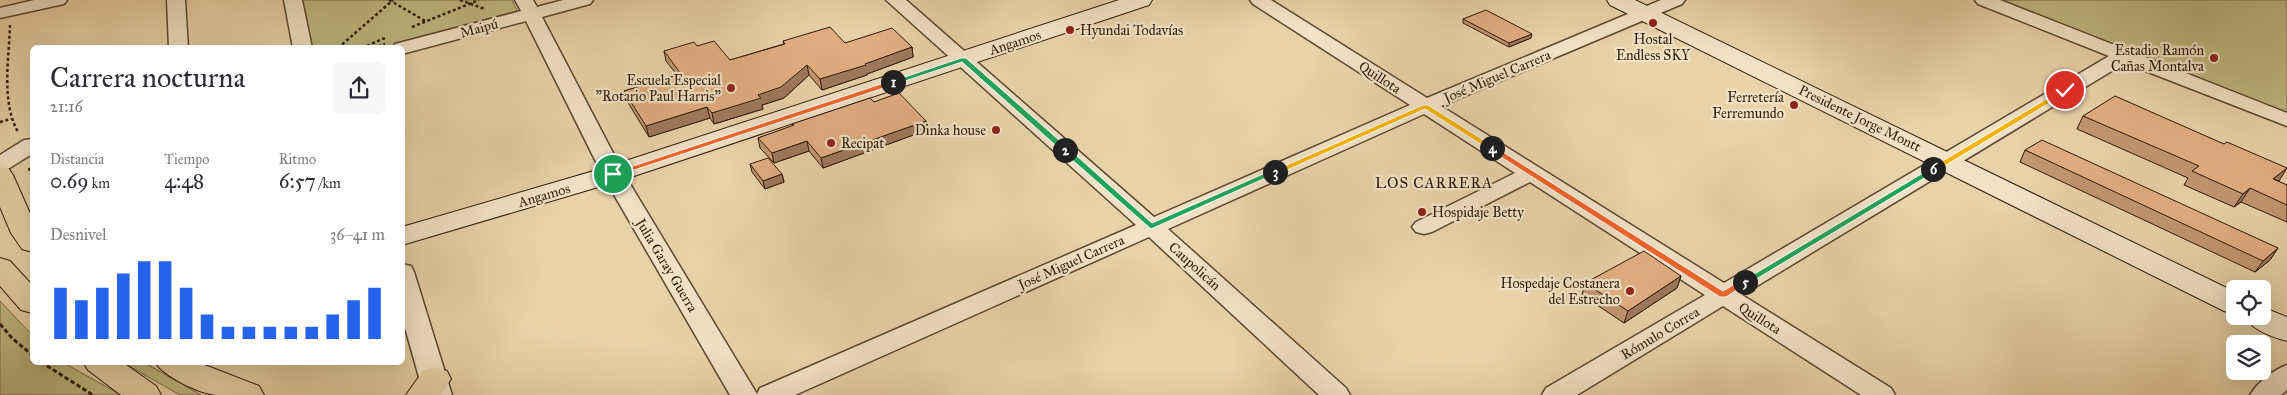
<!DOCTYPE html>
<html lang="es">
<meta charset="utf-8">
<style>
:root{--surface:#fff;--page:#f7f7f7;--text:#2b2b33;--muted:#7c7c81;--accent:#2563eb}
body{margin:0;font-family:"IM FELL Great Primer",serif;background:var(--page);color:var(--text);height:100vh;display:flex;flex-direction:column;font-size:19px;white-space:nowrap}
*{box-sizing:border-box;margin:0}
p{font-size:16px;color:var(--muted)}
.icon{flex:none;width:28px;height:28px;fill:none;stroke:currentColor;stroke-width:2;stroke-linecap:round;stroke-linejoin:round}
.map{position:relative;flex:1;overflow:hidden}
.details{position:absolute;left:30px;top:45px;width:375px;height:320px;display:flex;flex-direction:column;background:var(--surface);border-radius:8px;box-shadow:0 5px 20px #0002}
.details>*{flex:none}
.tools{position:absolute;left:2226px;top:280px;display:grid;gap:10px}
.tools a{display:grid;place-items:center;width:45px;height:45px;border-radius:8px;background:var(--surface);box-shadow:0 5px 20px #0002;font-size:25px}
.pin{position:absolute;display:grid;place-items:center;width:42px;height:42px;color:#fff;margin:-21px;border:2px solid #fff;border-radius:50%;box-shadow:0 1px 5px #0007}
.km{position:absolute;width:25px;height:25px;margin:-12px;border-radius:50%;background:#222;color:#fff;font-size:14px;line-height:25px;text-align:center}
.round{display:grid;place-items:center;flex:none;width:52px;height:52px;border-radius:8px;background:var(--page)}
.overview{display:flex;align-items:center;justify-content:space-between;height:85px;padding:0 20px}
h1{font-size:28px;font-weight:600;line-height:38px}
.stats{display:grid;grid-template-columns:repeat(3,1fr);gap:8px;height:85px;padding:5px 20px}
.stats div{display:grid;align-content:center}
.stats b{font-size:21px;font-weight:600}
.stats small{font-size:14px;font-weight:400}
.stats p{font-size:14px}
.chart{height:140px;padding:10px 20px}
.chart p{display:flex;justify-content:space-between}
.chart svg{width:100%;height:90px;margin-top:5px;stroke:var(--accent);stroke-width:6}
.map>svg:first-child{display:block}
.green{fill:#beba82;stroke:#766946}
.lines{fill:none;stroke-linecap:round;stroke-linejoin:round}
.street-casing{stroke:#5c4631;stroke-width:3}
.secondary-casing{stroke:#2d1809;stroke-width:2}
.primary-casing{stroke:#2d1809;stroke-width:2}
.path-far1{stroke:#2d1809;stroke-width:2.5;stroke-dasharray:3 2.5;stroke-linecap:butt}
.path{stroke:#2d1809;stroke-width:3;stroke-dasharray:4.5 2.5;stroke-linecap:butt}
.street{fill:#f1e2c6;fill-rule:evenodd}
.secondary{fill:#f1e2c6;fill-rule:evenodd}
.primary{fill:#e9d2a8;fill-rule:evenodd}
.wall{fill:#c29670;stroke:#2d1809}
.shaded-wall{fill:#9e7a5b;stroke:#2d1809}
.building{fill:#e1ae82;stroke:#2d1809}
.split-1{fill:#f0652b;stroke:#fff}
.split-2{fill:#22a559;stroke:#fff}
.split-3{fill:#22a559;stroke:#fff}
.split-4{fill:#f5b400;stroke:#fff}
.split-5{fill:#f0652b;stroke:#fff}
.split-6{fill:#22a559;stroke:#fff}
.split-7{fill:#f5b400;stroke:#fff}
.poi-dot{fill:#8f2418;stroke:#f1e2c6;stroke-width:2}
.labels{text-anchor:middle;stroke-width:4.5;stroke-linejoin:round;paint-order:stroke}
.street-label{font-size:14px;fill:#2d1809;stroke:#f1e2c6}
.poi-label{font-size:14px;fill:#2d1809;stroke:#f1e2c6;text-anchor:end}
.neighbourhood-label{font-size:15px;letter-spacing:1px;fill:#2d1809;stroke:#f1e2c6}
</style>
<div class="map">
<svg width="2287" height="395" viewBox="0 0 2287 395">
<rect width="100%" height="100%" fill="#e9d2a8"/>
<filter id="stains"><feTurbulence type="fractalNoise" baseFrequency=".004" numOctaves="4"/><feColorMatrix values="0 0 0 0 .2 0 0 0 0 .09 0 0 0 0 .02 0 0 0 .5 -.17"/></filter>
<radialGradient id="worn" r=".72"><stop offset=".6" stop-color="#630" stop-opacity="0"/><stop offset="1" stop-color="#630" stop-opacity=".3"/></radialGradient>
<g class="green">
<polygon points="300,0 512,0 519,14 401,47 310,47"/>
<polygon points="1995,0 2287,0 2287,115"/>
<polygon points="0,301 32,335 32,362 64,363 121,395 0,395"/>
<polygon points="124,363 145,363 201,395 180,395"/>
</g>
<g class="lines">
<g class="street-casing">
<g id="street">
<polygon points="34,0 67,0 64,4 0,18 0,8"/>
<polygon points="167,0 185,0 188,48 169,48"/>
<polygon points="284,0 302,0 312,48 293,48"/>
<polygon points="515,0 533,0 537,7 563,0 593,0 590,4 542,17 624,174 757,394 760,388 1136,225 886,0 906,0 1154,217 1410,105 1253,4 1250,0 1271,0 1427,98 1661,0 1685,0 1682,4 1441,106 1724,283 2109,56 1978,4 1975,0 2000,0 2287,113 2287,126 2125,63 1742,295 1891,388 1895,395 1861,395 1723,306 1577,395 1542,395 1546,388 1705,295 1530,182 1432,232 1424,234 1416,232 1412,227 1416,222 1515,173 1424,114 1168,229 1346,388 1350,395 1319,395 1149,237 795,395 730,395 602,174 526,21 402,54 402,48 393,48 395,44 521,11"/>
<polygon points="32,139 32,154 8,169 0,171 0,155 24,140"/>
<polygon points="402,264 411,266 414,272 452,395 424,395 402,317"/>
<path d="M2287 365V390L2281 395H2250C2258 382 2273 370 2287 365Z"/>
</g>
</g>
<g class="secondary-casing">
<g id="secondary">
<polygon points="1119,0 1152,0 1149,5 622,180 402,245 402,227 604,168"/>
<polygon points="1607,0 1635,0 2235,292 2235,314 2224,311 1610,5"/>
<path d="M2262 307 2287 317V341C2272 337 2252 330 2244 316H2262Z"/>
</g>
</g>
<g class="primary-casing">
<g id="primary">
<polygon points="0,167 9,169 13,175 32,218 32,252 22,249 11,233 0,207"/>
<polygon points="0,258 10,261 32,285 32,313 21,310 0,286"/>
<polygon points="83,362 122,362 156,386 161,395 121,395 88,370"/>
<path d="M155 362H197L259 386 264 395C248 395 232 395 216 395 200 394 163 376 155 362Z"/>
<polygon points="435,367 447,371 451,379 441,395 406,395 423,371"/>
</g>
</g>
<g class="path-far1">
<polyline points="389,0 427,22"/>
<polyline points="460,0 485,9"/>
<path d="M10 25C9 60 1 101 18 132"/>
<polyline points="412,27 479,0"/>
<polyline points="338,48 393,0"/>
<polyline points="362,48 385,38"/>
<polyline points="373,48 385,44"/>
<polyline points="0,122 11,119"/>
<polyline points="29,168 32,177"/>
</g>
<g class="path">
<polyline points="0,324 12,338 32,355"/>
<polyline points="41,362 93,395"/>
</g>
<use href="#street" class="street"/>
<use href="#secondary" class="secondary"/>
<use href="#primary" class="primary"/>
</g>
<g class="wall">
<polygon points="1463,19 1531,38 1509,47 1463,23"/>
<polygon points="783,41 845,43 912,47 913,57 867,74 867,75 822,90 809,75 784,98 762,105 763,109 714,124 710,118 649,137 627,101 624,91 677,75 666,61 664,51 730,60 784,44"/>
<polygon points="874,102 926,121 927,130 823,168 809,151 774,163 760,148 758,138 793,126 792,124"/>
<polygon points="2083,116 2278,182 2287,185 2287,222 2241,202 2234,207 2184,185 2188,178 2077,129"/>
<polygon points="2025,150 2278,248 2270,260 2255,272 2020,162"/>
<polygon points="750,164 782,174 784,182 765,189 752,172"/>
<polygon points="1681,276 1677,288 1624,323 1582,295 1585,283"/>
</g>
<g class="shaded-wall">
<polygon points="1532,34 1531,38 1509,47 1509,43"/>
<polygon points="912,47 913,57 867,74 867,75 822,90 820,79"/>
<polygon points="807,65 809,75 784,98 762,105 763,109 714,124 712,113 758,95"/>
<polygon points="707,107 710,118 649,137 646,126"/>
<polygon points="926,121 927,130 823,168 821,158"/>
<polygon points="807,141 809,151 774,163 772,153"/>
<polygon points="2287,168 2279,181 2273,179"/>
<polygon points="782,174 784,182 765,189 763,181"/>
<polygon points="2250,188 2241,202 2234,207 2243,194"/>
<polygon points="2278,248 2270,260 2255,272 2263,261"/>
<polygon points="1681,276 1677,288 1624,323 1628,311"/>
</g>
<g class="building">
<polygon points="1486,10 1532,34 1509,43 1463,19"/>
<polygon points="830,27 845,43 892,28 912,47 865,64 866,65 820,79 807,65 781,87 758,95 761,98 712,113 707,107 646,126 624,91 681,74 664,51 694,42 697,46 714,41 730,60 785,44 783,41"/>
<polygon points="899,93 926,121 821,158 807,141 772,153 758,138 794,125 792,124 870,98 874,102"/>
<polygon points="2115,96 2224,144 2227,142 2287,168 2273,179 2287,185 2287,205 2250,188 2243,194 2192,171 2199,166 2083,116"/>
<polygon points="2042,140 2278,248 2263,261 2025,150"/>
<polygon points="768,158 782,174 763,181 750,164"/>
<polygon points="1644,251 1681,276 1628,311 1585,283"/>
</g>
<polygon class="split-1" points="893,80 896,81 896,84 616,176 609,174"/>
<polygon class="split-2" points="961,58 966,58 1068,148 1068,151 1062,151 962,62 896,84 890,82"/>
<polygon class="split-3" points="1062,148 1068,148 1152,223 1272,170 1279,172 1151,229 1062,151"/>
<polygon class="split-4" points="1423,105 1428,105 1496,148 1490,150 1425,109 1278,174 1271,172"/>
<polygon class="split-5" points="1490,147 1495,147 1723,291 1742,280 1745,279 1749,282 1726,297 1720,297 1490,150"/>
<polygon class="split-6" points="1933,167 1937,169 1936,171 1748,284 1745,285 1741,282"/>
<polygon class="split-7" points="2065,88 2068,89 2068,92 1936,171 1929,169"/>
<g class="poi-dot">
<circle cx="1653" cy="23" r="5"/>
<circle cx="1070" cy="30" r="5"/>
<circle cx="2214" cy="58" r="5"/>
<circle cx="731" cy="88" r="5"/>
<circle cx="1794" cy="105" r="5"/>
<circle cx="996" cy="130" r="5"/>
<circle cx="831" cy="143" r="5"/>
<circle cx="1422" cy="212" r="5"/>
<circle cx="1630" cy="291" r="5"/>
</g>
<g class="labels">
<g class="street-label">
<text transform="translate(479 28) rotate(-15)" y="5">Maipú</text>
<text transform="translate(1015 42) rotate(-18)" y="5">Angamos</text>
<text transform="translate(1497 76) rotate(-23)" y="5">José Miguel Carrera</text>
<text transform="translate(1380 77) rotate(33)" y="5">Quillota</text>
<text transform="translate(1860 118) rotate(26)" y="5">Presidente Jorge Montt</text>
<text transform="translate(544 195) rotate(-16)" y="5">Angamos</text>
<text transform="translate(1071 262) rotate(-24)" y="5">José Miguel Carrera</text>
<text transform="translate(667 265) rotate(59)" y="5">Julia Garay Guerra</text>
<text transform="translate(1195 266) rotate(42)" y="5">Caupolicán</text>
<text transform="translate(1760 318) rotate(32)" y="5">Quillota</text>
<text transform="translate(1660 333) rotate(-31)" y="5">Rómulo Correa</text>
</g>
<g class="poi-label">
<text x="1080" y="35" text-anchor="start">Hyundai Todavías</text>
<text x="1653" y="44" text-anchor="middle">Hostal<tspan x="1653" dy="16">Endless SKY</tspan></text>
<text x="2204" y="55">Estadio Ramón<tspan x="2204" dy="16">Cañas Montalva</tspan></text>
<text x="721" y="85">Escuela Especial<tspan x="721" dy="16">"Rotario Paul Harris"</tspan></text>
<text x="1784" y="102">Ferretería<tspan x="1784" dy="16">Ferremundo</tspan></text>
<text x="986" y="135">Dinka house</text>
<text x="841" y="148" text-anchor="start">Recipat</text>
<text x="1432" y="217" text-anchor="start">Hospidaje Betty</text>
<text x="1620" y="288">Hospedaje Costanera<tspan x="1620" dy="16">del Estrecho</tspan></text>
</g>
<g class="neighbourhood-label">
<text x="1434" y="188">LOS CARRERA</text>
</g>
</g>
<rect width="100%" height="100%" filter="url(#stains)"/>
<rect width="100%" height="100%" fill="url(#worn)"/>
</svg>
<div class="tools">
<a><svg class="icon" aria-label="locate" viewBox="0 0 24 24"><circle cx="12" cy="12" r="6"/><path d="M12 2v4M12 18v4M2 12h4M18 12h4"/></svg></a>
<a><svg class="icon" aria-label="layers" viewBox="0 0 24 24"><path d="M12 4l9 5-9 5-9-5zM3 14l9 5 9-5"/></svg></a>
</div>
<div class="pin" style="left:613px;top:174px;background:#1e9e55"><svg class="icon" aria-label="arrive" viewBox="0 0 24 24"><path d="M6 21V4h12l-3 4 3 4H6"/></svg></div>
<div class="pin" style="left:2065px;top:90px;background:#d93025"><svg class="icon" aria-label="check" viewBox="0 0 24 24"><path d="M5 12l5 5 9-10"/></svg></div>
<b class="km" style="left:893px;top:82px">1</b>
<b class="km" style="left:1065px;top:150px">2</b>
<b class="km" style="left:1275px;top:172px">3</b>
<b class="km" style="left:1492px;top:148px">4</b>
<b class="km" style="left:1745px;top:282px">5</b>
<b class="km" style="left:1933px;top:169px">6</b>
<section class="details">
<div class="overview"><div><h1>Carrera nocturna</h1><p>21:16</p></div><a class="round"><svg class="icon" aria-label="share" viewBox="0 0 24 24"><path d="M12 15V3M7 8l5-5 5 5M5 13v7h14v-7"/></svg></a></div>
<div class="stats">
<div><p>Distancia</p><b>0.69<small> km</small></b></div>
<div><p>Tiempo</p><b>4:48</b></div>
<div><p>Ritmo</p><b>6:57<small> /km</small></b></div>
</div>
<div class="chart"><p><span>Desnivel</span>36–41 m</p>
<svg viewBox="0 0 160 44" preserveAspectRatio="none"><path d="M5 44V19M15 44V25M25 44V19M35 44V12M45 44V6M55 44V6M65 44V19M75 44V32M85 44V38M95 44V38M105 44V38M115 44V38M125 44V38M135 44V32M145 44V25M155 44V19"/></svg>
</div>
</section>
</div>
